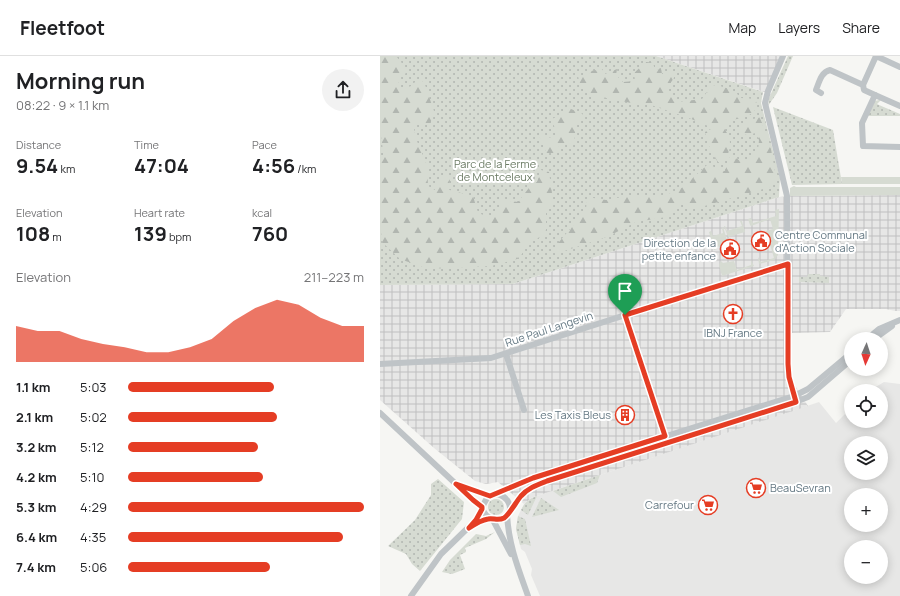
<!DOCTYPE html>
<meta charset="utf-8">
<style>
:root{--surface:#fff;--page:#f2f2f2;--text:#202124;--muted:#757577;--line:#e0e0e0;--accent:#e53d24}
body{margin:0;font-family:Manrope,sans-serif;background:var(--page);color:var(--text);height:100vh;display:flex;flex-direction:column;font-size:15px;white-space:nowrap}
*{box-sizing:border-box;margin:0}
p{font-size:13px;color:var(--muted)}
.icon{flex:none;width:22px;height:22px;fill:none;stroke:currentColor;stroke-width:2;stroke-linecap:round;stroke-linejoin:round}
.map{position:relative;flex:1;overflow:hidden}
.side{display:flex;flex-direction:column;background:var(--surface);width:380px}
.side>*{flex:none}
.needle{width:26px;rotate:183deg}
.tools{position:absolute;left:464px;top:276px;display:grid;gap:8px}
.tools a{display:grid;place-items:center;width:44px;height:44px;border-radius:50%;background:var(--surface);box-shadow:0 2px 10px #0003;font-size:20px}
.pin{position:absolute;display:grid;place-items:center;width:34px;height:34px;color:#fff;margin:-41px -17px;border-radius:50% 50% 50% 0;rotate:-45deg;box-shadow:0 0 4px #0007}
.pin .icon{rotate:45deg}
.round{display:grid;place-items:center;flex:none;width:42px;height:42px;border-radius:21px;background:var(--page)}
.summary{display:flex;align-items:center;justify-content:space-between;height:68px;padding:0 16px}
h1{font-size:22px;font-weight:700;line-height:30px}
.metrics{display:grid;grid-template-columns:repeat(3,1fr);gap:6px;height:68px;padding:4px 16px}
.metrics div{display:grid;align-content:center}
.metrics b{font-size:20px;font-weight:700}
.metrics small{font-size:11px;font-weight:400}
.metrics p{font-size:11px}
.chart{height:112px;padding:8px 16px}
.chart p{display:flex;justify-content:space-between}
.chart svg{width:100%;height:72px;margin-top:4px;fill:var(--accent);opacity:.7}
ul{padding:0 16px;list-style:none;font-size:13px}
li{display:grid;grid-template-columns:64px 48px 1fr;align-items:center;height:30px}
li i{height:10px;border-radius:5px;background:var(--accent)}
header{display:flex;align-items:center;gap:24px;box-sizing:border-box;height:56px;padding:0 20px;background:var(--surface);border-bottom:1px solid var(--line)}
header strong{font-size:19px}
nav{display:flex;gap:22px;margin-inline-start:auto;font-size:14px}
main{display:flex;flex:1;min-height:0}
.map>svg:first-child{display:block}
.built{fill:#e7e7e6;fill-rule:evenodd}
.industrial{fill:url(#industrial-grid)}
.grass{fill:url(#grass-dots)}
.forest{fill:url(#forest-firs)}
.garden{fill:#d6dbd2}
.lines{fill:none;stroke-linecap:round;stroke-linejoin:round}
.minor{stroke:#bfc4c7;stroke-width:6}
.route-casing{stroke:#fff;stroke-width:8}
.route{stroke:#e53d24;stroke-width:5}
.labels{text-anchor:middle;stroke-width:4;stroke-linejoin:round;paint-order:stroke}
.park-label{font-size:11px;fill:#6b7b64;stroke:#fff}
.poi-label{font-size:11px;fill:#657984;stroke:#fff;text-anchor:end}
.street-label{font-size:11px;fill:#657984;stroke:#fff}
</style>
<header>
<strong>Fleetfoot</strong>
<nav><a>Map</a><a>Layers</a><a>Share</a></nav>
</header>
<main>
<section class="side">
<div class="summary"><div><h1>Morning run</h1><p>08:22 · 9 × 1.1 km</p></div><a class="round"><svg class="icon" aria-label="share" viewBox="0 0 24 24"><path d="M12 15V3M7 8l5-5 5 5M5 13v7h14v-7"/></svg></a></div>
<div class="metrics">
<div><p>Distance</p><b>9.54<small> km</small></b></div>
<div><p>Time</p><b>47:04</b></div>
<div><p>Pace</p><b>4:56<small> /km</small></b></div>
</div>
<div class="metrics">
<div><p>Elevation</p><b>108<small> m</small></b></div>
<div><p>Heart rate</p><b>139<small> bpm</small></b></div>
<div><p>kcal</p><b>760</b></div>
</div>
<div class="chart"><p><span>Elevation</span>211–223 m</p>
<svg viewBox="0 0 160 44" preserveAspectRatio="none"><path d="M0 44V22L10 25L20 25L30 30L40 33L50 35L60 38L70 38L80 35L90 30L100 19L110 11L120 6L130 9L140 17L150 22L160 22V44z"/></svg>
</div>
<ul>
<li><b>1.1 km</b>5:03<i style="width:62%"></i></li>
<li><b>2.1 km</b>5:02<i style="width:63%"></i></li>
<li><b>3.2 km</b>5:12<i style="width:55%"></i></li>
<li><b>4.2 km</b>5:10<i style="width:57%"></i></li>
<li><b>5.3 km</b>4:29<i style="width:100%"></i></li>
<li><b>6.4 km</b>4:35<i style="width:91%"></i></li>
<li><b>7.4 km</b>5:06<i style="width:60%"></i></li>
</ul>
</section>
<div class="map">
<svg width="520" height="540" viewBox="0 0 520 540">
<defs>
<pattern id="industrial-grid" width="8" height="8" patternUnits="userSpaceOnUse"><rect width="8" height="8" fill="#e7e7e6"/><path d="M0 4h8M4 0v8" fill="none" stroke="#bfc0c0"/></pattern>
<pattern id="grass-dots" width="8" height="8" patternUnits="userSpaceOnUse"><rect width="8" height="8" fill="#d6dbd2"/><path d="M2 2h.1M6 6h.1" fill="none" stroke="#b1b6b0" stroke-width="1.8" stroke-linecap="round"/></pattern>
<pattern id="forest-firs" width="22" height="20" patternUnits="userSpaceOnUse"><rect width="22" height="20" fill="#d6dbd2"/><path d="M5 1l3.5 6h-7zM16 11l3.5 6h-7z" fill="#b1b6b0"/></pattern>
</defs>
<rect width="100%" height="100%" fill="#f6f6f3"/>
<path class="built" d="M504 326 520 328V540H160L151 519 152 513 145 496 141 493 136 473 138 460 144 448 151 442 439 346 456 367 471 352V365H501V335H489ZM471 387H501V417H471ZM471 439H501V469H471ZM471 491H501V521H471Z"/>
<g class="industrial">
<polygon points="276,0 403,0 387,37"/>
<polygon points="520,139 520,255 515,255 506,253 466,253 450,276 412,277 412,319 414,328 428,350 151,442 144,448 118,426 106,428 95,425 54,392 0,344 0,229 133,228 399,141 410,140"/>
</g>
<g class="grass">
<polygon points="0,0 276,0 383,36 381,47 400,122 399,141 133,228 0,229"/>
<polygon points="408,0 413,0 397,37 388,50 389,42"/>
<polygon points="499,44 501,44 497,48 499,49 520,58 520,60 488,60 495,45"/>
<polygon points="393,51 453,74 462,128 412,129"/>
<polygon points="428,218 440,218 440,220 449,221 449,227 419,226 419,221 427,221"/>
<polygon points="220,419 217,427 181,441 173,435"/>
<polygon points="58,423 84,446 82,463 40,515 32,508 26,498 8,490 35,464 51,439 51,428"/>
<path d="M157 440 148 459 141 454C145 446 149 443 157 440Z"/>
<polygon points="161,442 179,454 152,461"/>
<circle cx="116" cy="451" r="8"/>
<polygon points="138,460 145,463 151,490 145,488 140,489 136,473"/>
<polygon points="115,476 106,483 85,492 86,496 80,499 85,513 72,518 62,516 70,504 96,478 106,480"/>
</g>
<g class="forest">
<path d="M0 0H16L29 16 21 19 18 29 24 33 31 30 38 23 44 26 55 58 50 67H33L36 83 47 109 48 130 55 134 58 124 62 119 68 120 70 125 66 133C75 135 83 138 93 140L98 157 112 162 118 154 121 144 138 146 152 128 157 126 161 114 169 116 173 144 166 154V174L162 181 148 186 144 190 142 198 137 203 111 210 48 213 20 203 3 187 0 171 1 126 0 104 4 103 0 72Z"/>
<path d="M266 6 273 7 275 14 281 12 282 18 293 15 294 22 289 29 288 38 297 46 322 43 332 29C343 30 354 33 361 42L375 43C383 58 361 63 350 64L344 72C345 75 348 77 349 81 352 89 348 103 341 108 333 104 327 85 325 76L333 72 309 62 271 49 256 48 227 42 216 45 200 29 198 20H207L211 15 222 13 225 18 237 13 236 19 243 26 255 25 254 17Z"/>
<polygon points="190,46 191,53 203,58 196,67 194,89 181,88 174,97 166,97 163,86 158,79 167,82 177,80 172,63 182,58"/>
<path d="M380 61 391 93 396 121 394 127 390 131 314 153 302 148 286 161 256 166 227 181 175 198 174 192 206 154 207 141 226 144 253 139 277 141 294 136 303 131 327 109C334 110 339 114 345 115L350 99 359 104H369L378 95 379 84 376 77 366 79 358 73 367 65Z"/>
</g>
<g class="garden">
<polygon points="461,121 520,121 520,128 462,128"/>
<polygon points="414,130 416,131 520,131 520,139 410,140 410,132"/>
<polygon points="399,153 398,199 394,204 379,208 378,201 381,206 394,202 386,175 393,173 390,163 371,170 370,169 368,163 371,162 373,167 396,160 395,154"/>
<polygon points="360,165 362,165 365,176 348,181 344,170 345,170 347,175 362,170"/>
<polygon points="343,171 348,187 337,191 337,193 334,194 329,176 331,175 333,180 343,177 342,172"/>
<polygon points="371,204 374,210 342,220 339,209 341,205 343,207 354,205 357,214 371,209"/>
</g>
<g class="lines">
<g class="minor">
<polyline points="403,0 388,35 385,47 407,140 408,308 409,321 415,343"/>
<polyline points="483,29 496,0 520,11"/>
<path d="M441 37 436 34C439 27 441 16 450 14L483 29 484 34 495 39"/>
<polyline points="520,50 495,39 482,67 483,90 520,91"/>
<polyline points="245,259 286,382"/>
<polyline points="487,283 499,273 520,264"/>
<polyline points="494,283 512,270"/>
<polyline points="126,298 144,354"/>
<polyline points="0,308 111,302 408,207"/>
<polyline points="0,357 93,444 102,451"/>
<polyline points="80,429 111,440"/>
<polyline points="117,438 140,427 153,422 414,340 428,333 471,297"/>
<path d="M117 438C127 440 135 452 126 460 117 469 104 461 102 451L107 442Z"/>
<path d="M129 456C142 438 146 433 167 425L405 350 428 341 471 304"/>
<path d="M127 459C129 490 138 512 148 540"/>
<polyline points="113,464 131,498"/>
<polyline points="31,540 61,498 96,464 102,453"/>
</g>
</g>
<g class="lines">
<g class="route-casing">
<path id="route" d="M408 208V308L409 321 416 346 167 425C157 429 148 432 141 440 136 446 129 459 124 462 118 465 114 462 108 463 101 464 95 468 89 472L96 464 102 453V451L93 444 76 428 110 440 153 422 285 380 245 259Z"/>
</g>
<use href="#route" class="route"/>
</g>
<defs>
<g id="civic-ring" transform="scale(1)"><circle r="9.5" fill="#fff" stroke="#e53d24" stroke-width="1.5"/><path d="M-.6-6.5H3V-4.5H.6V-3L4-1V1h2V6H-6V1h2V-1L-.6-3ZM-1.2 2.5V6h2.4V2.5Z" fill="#e53d24"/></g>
<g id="church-ring" transform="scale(1)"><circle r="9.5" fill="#fff" stroke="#e53d24" stroke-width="1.5"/><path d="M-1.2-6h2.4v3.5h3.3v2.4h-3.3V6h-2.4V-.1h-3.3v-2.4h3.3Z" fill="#e53d24"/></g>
<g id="building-ring" transform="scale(1)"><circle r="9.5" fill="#fff" stroke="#e53d24" stroke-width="1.5"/><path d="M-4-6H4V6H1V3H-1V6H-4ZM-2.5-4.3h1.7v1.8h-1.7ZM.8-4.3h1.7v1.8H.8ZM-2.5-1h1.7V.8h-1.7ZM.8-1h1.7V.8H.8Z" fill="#e53d24"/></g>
<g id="supermarket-ring" transform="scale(1)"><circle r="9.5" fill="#fff" stroke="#e53d24" stroke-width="1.5"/><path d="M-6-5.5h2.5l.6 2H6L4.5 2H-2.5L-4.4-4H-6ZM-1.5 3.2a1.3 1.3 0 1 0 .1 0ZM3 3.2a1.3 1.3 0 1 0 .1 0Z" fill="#e53d24"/></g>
</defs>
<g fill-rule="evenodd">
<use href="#civic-ring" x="381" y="185"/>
<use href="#civic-ring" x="350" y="193"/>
<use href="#church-ring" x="353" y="258"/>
<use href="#building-ring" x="245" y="359"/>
<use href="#supermarket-ring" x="376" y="432"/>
<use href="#supermarket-ring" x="328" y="449"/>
</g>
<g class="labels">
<g class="park-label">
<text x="115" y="112">Parc de la Ferme<tspan x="115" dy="13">de Montceleux</tspan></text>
</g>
<g class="poi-label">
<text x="395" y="183" text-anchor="start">Centre Communal<tspan x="395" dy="13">d'Action Sociale</tspan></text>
<text x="336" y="191">Direction de la<tspan x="336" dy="13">petite enfance</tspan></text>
<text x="353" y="281" text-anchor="middle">IBNJ France</text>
<text x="231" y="363">Les Taxis Bleus</text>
<text x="390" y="436" text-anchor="start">BeauSevran</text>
<text x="314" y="453">Carrefour</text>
</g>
<g class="street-label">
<text transform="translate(169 273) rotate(-18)" y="4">Rue Paul Langevin</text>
</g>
</g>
</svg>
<div class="tools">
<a><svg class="needle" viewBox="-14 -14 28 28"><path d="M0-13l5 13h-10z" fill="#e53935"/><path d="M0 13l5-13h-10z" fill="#757577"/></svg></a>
<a><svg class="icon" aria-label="locate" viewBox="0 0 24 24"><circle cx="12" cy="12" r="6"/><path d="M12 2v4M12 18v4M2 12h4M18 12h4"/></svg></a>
<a><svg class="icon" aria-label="layers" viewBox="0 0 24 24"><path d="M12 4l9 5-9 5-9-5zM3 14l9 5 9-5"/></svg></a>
<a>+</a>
<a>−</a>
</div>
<div class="pin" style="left:245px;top:259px;background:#1e9e55"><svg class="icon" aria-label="arrive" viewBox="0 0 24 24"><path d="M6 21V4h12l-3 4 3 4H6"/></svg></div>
</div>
</main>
